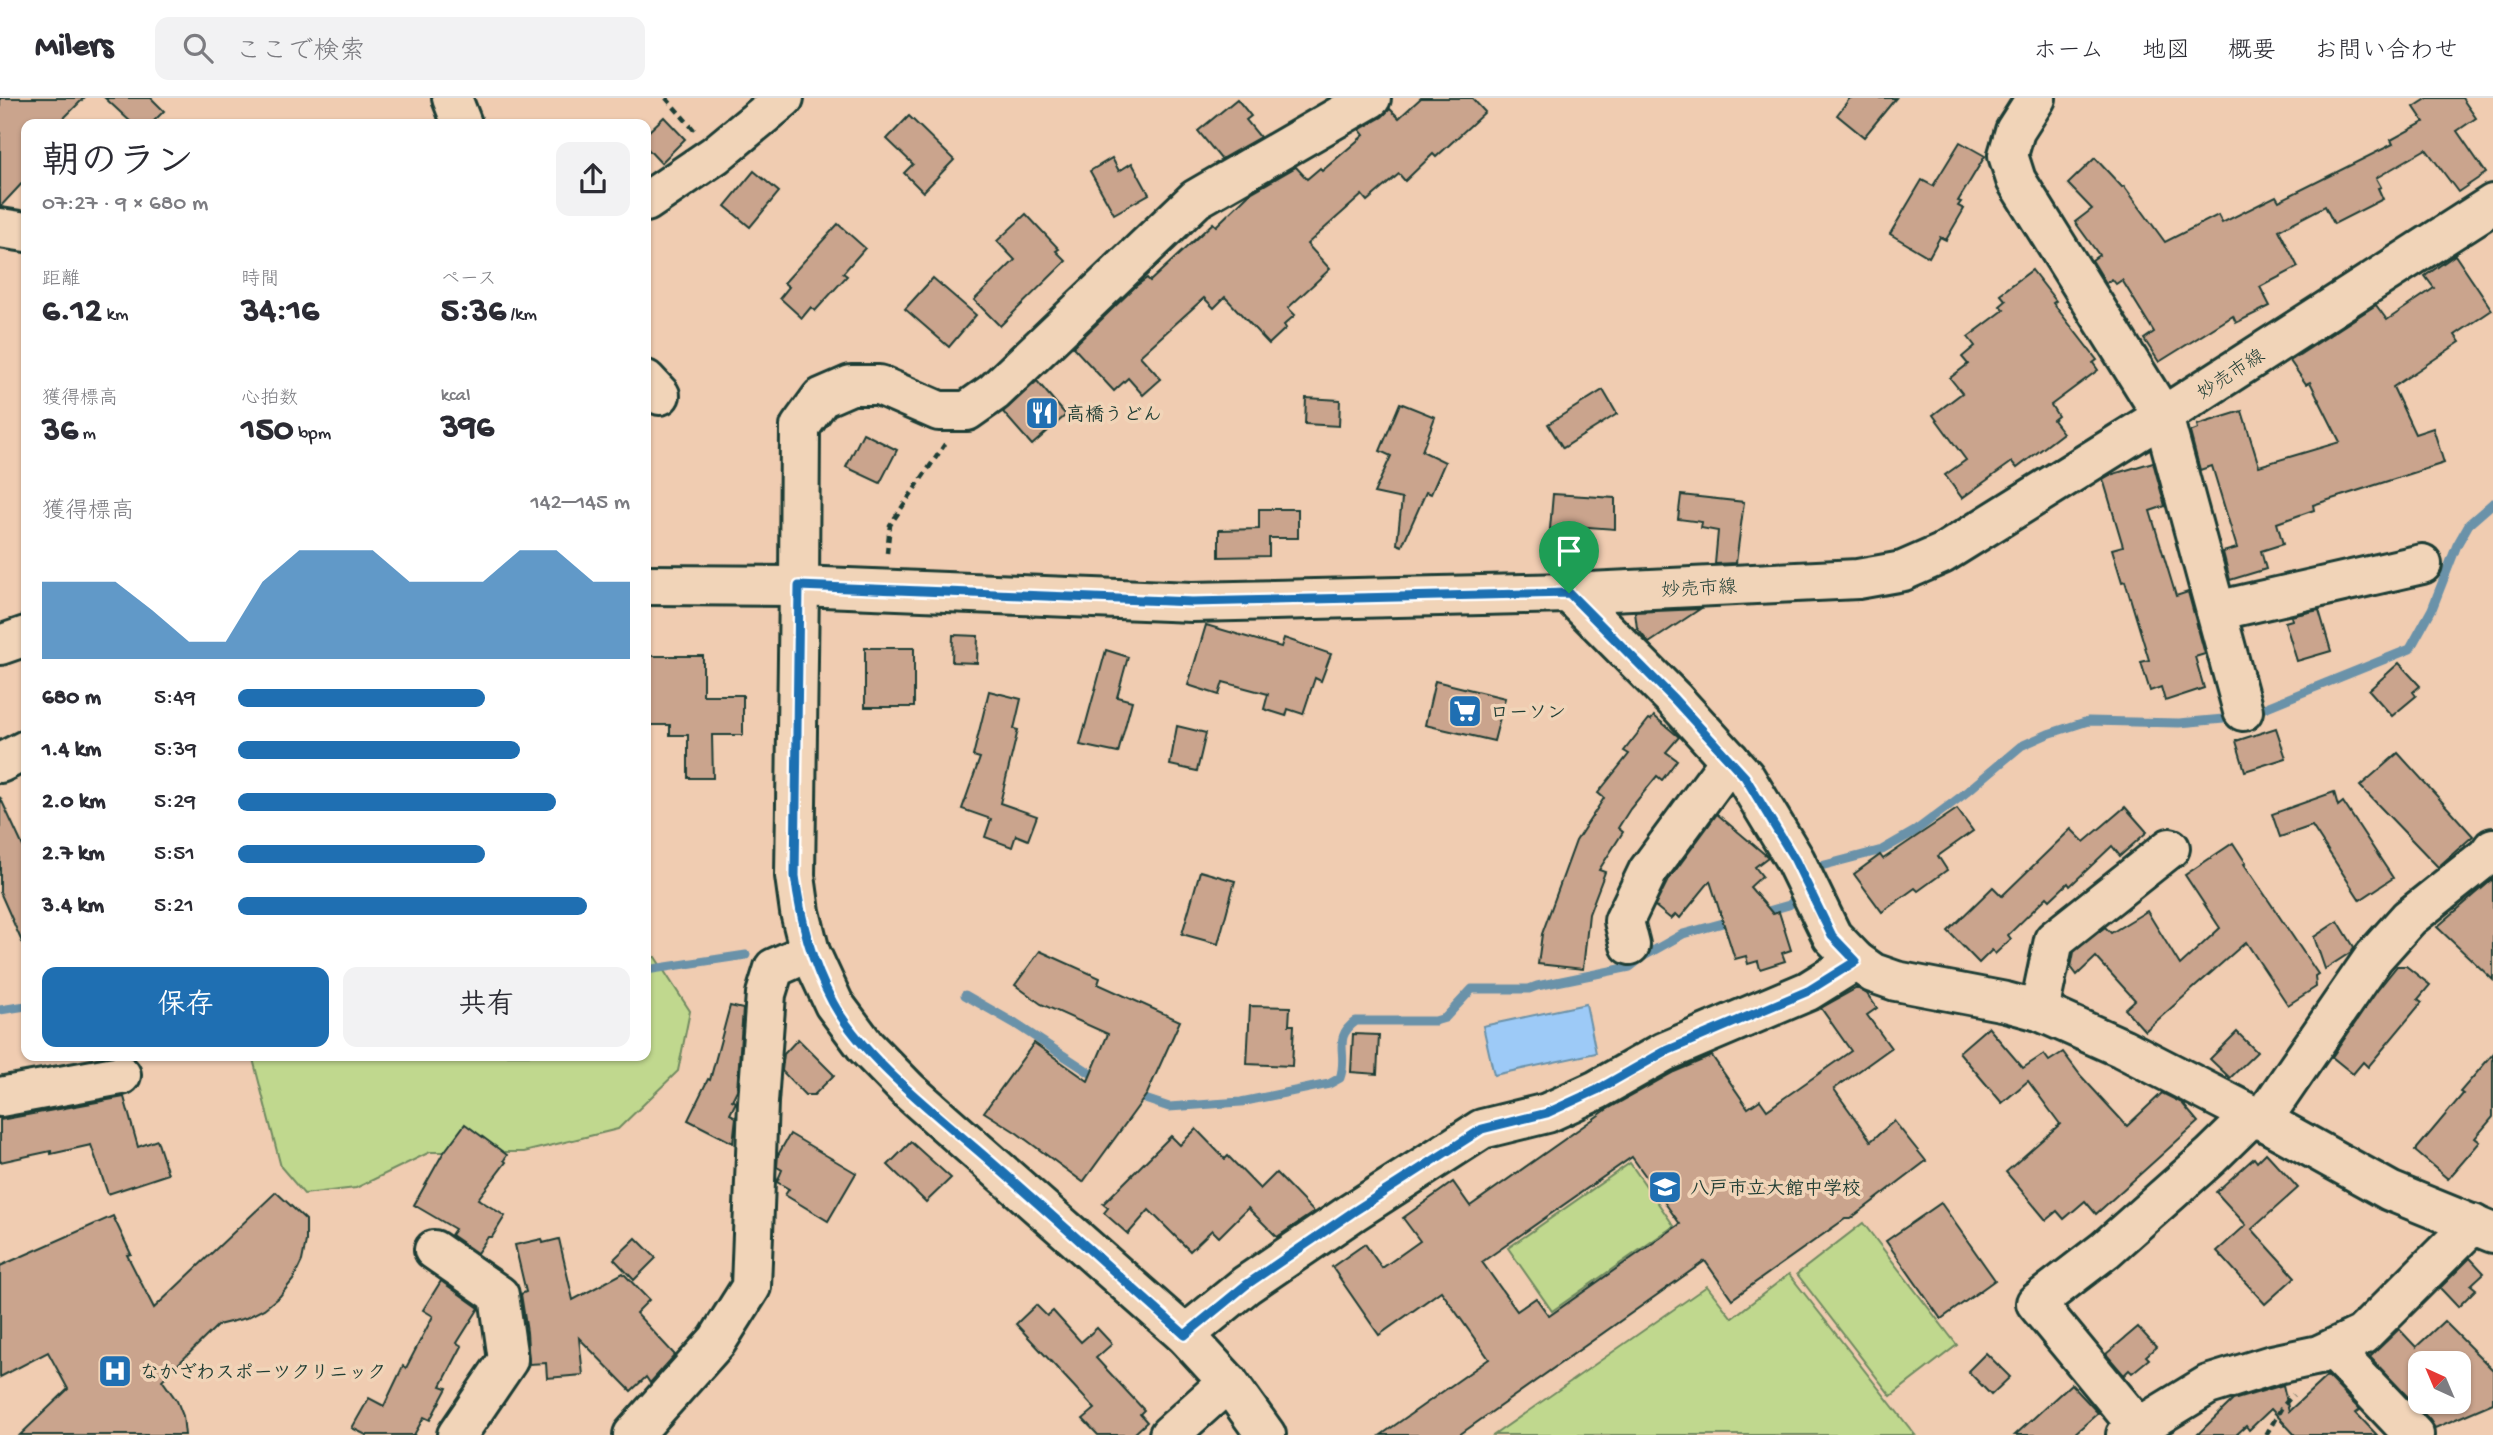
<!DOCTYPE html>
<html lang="ja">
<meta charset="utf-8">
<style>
:root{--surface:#fff;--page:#f2f2f3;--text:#2b2b33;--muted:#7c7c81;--line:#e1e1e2;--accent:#1f6fb2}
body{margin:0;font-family:"Gochi Hand","Klee One",sans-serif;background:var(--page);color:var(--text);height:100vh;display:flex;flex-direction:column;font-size:26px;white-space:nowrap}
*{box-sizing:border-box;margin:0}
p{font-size:23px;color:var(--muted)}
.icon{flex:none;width:38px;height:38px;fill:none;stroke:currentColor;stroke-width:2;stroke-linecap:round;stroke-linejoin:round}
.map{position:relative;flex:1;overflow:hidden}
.side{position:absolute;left:21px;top:21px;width:630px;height:942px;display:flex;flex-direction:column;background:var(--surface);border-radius:14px;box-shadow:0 2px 5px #0004}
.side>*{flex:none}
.needle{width:46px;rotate:316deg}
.buttons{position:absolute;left:2408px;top:1253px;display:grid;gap:14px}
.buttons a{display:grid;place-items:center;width:63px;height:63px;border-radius:14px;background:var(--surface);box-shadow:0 2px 5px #0004;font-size:35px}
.pin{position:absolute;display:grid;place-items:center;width:60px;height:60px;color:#fff;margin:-72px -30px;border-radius:50% 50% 50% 0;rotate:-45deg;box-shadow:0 0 7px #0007}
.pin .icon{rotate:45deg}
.round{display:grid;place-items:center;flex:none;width:74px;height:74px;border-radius:14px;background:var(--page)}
.summary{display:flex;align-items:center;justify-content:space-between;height:119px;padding:0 21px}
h1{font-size:38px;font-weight:700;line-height:52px}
.figures{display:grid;grid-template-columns:repeat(3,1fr);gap:10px;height:119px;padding:7px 21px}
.figures div{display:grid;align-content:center}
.figures b{font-size:35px;font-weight:700}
.figures small{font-size:19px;font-weight:400}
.figures p{font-size:19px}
.chart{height:196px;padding:14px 21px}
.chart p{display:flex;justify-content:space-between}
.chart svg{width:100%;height:126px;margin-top:7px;fill:var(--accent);opacity:.7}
.button{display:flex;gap:14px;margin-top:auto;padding:14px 21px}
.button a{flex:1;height:80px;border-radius:14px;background:var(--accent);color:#fff;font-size:28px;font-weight:700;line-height:80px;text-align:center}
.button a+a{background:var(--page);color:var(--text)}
ul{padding:0 21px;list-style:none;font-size:23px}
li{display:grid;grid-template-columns:112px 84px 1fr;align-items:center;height:52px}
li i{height:18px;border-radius:9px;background:var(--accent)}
header{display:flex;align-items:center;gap:42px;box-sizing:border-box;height:98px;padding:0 35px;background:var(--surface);border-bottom:2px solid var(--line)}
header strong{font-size:33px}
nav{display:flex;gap:38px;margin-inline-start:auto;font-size:24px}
.search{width:490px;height:63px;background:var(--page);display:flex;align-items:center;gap:18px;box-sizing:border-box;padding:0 24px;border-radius:14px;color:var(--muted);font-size:26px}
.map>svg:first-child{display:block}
.green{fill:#c0d88e;stroke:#708a61;stroke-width:2}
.water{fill:#9dcaf7;stroke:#6b92a9;stroke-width:2}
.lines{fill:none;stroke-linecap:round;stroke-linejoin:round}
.stream{stroke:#6b92a9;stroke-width:9}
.building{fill:#caa48d;stroke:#1f3d34;stroke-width:2;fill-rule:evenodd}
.minor-casing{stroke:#1f3d34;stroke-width:44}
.major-casing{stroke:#1f3d34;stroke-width:44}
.path{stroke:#1f3d34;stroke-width:4.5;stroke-dasharray:7 5;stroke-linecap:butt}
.minor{stroke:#f1d4b8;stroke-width:38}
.major{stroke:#f1d4b8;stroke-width:38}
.route-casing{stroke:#fff;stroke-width:14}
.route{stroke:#1f6fb2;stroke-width:9}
.labels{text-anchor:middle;stroke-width:7;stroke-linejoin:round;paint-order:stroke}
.street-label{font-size:19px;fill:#1f3d34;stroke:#f1d4b8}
.poi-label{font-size:19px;font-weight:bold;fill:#1f3d34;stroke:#f1d4b8;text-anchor:start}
</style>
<header>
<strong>Milers</strong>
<div class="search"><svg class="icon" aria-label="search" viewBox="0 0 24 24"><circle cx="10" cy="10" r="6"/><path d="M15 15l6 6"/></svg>ここで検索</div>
<nav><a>ホーム</a><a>地図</a><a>概要</a><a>お問い合わせ</a></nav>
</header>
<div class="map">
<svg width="2493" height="1337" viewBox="0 0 2493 1337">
<rect width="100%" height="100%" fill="#f0ccb1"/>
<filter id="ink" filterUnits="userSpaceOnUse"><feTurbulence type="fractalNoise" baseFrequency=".0143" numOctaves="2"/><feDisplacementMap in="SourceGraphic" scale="14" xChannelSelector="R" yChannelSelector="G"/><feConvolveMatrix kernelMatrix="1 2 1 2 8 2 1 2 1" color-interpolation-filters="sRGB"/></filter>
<g filter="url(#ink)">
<g class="green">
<polygon points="646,859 655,859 690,913 678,973 618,1031 524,1054 430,1054 356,1090 304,1096 281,1069 252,957 646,957"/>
<polygon points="1630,1065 1674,1128 1552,1213 1508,1150"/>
<polygon points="1863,1125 1957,1247 1891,1298 1797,1176"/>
<polygon points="1789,1176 1915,1337 1494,1337 1707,1188 1732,1220"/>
</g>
<polygon class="water" points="1586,906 1596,955 1494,977 1483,928"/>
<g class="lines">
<g class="stream">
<polyline points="2252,615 2410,551 2432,511 2457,447 2469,426 2493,405"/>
<polyline points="1814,779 1821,768 1882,752 1915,733 1963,697 2021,648 2048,636 2088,623 2179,625 2235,620"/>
<polyline points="1761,815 1789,807 1801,796"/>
<polyline points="646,872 746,857"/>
<polyline points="965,897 1014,925 1101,982"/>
<polyline points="0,912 26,908"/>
<path d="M1133 997 1169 1009 1241 1004 1329 986 1340 980C1349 955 1331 941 1356 923H1435L1445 920 1472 891H1529L1537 888 1630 869 1644 858 1683 836 1734 822"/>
</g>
</g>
<g class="building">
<polygon points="0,0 84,0 58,26 26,26 26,81 0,109"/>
<polygon points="105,0 151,0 164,13 151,26 133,26"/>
<polygon points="1421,0 1472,0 1485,14 1436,59 1433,56 1405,83 1399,76 1367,103 1362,97 1307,146 1330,171 1288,210 1295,217 1284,227 1286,230 1269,246 1225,199 1214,210 1204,200 1140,258 1161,281 1143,297 1128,280 1114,293 1073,249 1136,188 1147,180 1150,183 1213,125 1216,128 1249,96 1296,69 1307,81 1320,70 1322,73 1364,37 1360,32 1362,30 1382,19 1390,11 1399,20"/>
<polygon points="1850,0 1896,0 1864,39 1837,17"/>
<polygon points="2428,0 2462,0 2476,20 2457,33 2486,75 2458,94 2426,51 2376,80 2381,89 2378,90 2383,101 2334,126 2325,108 2279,132 2298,169 2260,189 2270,208 2236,225 2233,218 2159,264 2144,241 2154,234 2122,182 2116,186 2112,181 2106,185 2092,162 2099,157 2075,124 2092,111 2068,86 2095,60 2122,89 2124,88 2165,144 2218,117 2222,125 2276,98 2279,103 2393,46 2391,42 2424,24 2414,9"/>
<polygon points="1237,1 1251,18 1246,22 1260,39 1221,61 1198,33"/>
<polygon points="909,18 954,62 923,94 904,75 913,66 887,41"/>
<polygon points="664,19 685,41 661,65 646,49 646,36"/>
<polygon points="1960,44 1985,58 1958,103 1961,104 1958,108 1964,111 1946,142 1940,139 1929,159 1890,136 1922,82 1933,88"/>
<polygon points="1112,60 1119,73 1132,65 1149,96 1114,116 1090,73"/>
<polygon points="754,73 779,94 750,129 725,108"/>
<polygon points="1026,116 1059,151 1056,153 1066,163 1000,228 974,202 1015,162 997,143"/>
<polygon points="838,126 865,150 843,175 847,178 815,213 811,209 802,220 780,200 789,189 784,185"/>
<polygon points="2455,157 2492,212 2455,237 2460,244 2393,289 2415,336 2433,330 2444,365 2313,407 2314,412 2277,425 2283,446 2261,453 2266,471 2230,482 2223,454 2237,450 2212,368 2200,372 2190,334 2198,331 2197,327 2242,313 2259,368 2340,344 2310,284 2306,286 2290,263 2376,207 2387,222 2434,190 2425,178"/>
<polygon points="2032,172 2056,203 2053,205 2097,262 2093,265 2098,272 2051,307 2058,318 2053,322 2063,335 2017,370 2012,364 1962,400 1945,377 1966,362 1933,317 1962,295 1950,280 1968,266 1962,259 1975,248 1968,239 2004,212 2000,208 2006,203 2000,196"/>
<polygon points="933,180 976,217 949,249 905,211"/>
<polygon points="1037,283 1066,317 1032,347 1003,314"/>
<polygon points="1603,292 1617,316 1563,350 1548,326"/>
<polygon points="1306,300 1340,302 1339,328 1305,326"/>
<polygon points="1400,305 1435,319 1422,353 1445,364 1431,396 1426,394 1402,448 1397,446 1402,401 1374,395 1391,358 1380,353"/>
<polygon points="863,335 897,352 880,385 846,369"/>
<polygon points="2153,364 2165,408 2150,413 2176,498 2188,494 2205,556 2195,559 2204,590 2165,603 2161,589 2150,593 2141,564 2149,562 2125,483 2122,484 2112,451 2123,448 2103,381 2110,377"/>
<polygon points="1553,396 1615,400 1615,431 1575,428 1574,433 1550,431"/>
<polygon points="1681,397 1744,404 1736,465 1715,466 1718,433 1701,430 1702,424 1678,421"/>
<polygon points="1259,411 1298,411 1298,440 1269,440 1269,458 1219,459 1219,432 1259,431"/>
<polygon points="1700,511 1649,545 1637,530 1635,514"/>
<polygon points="2319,512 2331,553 2297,563 2285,524 2292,522 2291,518"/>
<polygon points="1206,527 1281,549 1284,540 1331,556 1321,583 1315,580 1303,616 1288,611 1286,618 1264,611 1268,596 1223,584 1219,597 1188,587"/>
<polygon points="953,537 978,538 977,565 952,564"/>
<rect x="865" y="550" width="49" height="59"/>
<polygon points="1106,552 1128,559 1117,599 1132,603 1118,655 1080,647"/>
<polygon points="646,558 703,558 703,597 743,597 743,637 712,637 713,680 688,680 688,637 670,637 670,627 646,627"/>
<polygon points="2399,565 2420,588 2413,594 2416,598 2392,618 2369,592"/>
<polygon points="1435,583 1505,600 1494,643 1425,627"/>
<polygon points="989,593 1021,601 1014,631 1018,632 1000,705 1037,718 1028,742 1016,737 1012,749 985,739 991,721 962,711 980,660 973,658"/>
<polygon points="1654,618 1679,639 1666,654 1677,662 1662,682 1657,678 1630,711 1618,730 1623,734 1599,772 1605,774 1589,816 1583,871 1538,866 1542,836 1576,743 1604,700 1598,695 1629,656 1624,653 1649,621 1651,622"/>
<polygon points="1177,628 1206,635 1197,673 1170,667"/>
<polygon points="2276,630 2286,660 2245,673 2236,643"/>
<polygon points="2398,655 2473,738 2438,769 2360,688"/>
<polygon points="2334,694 2338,708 2343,704 2393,780 2360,802 2312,728 2280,739 2272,716"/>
<polygon points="0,699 26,755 26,853 0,794"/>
<polygon points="2125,709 2147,734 2120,758 2112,748 2070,788 2068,785 2050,802 2047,799 2008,837 2011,841 1995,856 1992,852 1979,865 1948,833 1993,789 2002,798 2071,731 2084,744"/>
<polygon points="1957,711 1973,733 1938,758 1947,772 1918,793 1915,790 1882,814 1854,776 1880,757 1883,761"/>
<polygon points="1717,716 1768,759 1755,769 1762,778 1750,789 1773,816 1779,814 1791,852 1782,855 1785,863 1760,871 1758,863 1748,866 1746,858 1735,861 1710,783 1680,820 1676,816 1671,821 1655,808 1667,784"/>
<polygon points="2233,745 2246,765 2244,766 2318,876 2315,878 2316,889 2288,907 2246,844 2145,933 2125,911 2135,902 2096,859 2077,877 2071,869 2074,854 2105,829 2111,835 2147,813 2180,867 2220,830 2185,777"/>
<polygon points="1200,773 1235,783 1218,846 1182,836"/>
<polygon points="2493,781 2493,882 2437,829"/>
<polygon points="2338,823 2354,849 2351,854 2325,871 2314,839"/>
<polygon points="1040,853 1100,880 1098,886 1180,923 1147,996 1083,1084 1017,1035 984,1014 1034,945 1088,983 1108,936 1041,906 1015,887"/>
<polygon points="2397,868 2406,868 2430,887 2418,901 2422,904 2368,969 2363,964 2353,976 2332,959 2377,893"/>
<path d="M1857 890 1867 896 1877 910 1867 917 1891 950 1834 991 1871 1043 1894 1023 1926 1063 1850 1121H1845L1732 1201 1705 1163 1459 1337H1381L1489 1261 1441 1193 1379 1237 1332 1169 1365 1146 1382 1170 1420 1143 1403 1120 1453 1084 1470 1108 1606 1012 1674 974 1712 958 1748 1010 1760 1002 1767 1012 1851 953 1821 910ZM1632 1059 1680 1126 1549 1218 1536 1200 1517 1213 1482 1164Z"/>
<polygon points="730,908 743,911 737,992 732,1002 736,1004 730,1016 736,1019 733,1045 688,1022 708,981 710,982"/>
<polygon points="1250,908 1290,909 1289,927 1294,927 1292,968 1247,966"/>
<polygon points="1988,929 2023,970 2044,956 2049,963 2063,954 2081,978 2127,1028 2162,995 2182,1005 2198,1024 2096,1116 2085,1103 2064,1121 2057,1113 2046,1122 2006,1074 2060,1026 2028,983 2002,1005 1959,954"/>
<polygon points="2237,934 2257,954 2230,980 2210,961"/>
<polygon points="1353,936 1379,937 1377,976 1351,974"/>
<polygon points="798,941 834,977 814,997 805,997 782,973 784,956"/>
<polygon points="2493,956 2493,1019 2475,1040 2480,1044 2448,1081 2415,1053 2463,996 2460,994"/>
<polygon points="124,999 138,1049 157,1042 168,1076 108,1096 91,1047 51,1056 51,1053 0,1064 0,1022"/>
<polygon points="465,1026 507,1057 504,1062 506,1064 478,1101 505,1118 492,1139 488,1139 477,1155 451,1137 455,1131 414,1107 442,1057"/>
<polygon points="1196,1031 1225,1061 1228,1058 1260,1091 1276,1075 1314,1114 1277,1139 1248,1110 1219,1139 1212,1132 1190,1153 1149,1112 1128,1136 1104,1115 1108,1110 1103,1106 1171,1038 1180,1047"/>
<polygon points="790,1036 856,1075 828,1123 785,1097 789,1091 777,1084 782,1072 777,1069 778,1057"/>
<polygon points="911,1044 951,1080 926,1104 888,1067"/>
<polygon points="2266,1055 2298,1090 2252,1131 2295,1179 2265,1206 2217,1153 2246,1127 2216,1094 2254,1060 2257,1064"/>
<polygon points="276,1094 306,1122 306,1143 302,1163 293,1182 280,1198 264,1211 246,1220 218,1227 162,1282 177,1303 183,1318 185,1337 20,1337 68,1291 48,1254 0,1279 0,1168 113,1118 131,1156 127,1157 154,1210"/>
<polygon points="1941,1105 1995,1182 1941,1221 1886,1143"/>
<polygon points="636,1140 656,1160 634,1182 614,1161"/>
<polygon points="542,1141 543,1145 559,1141 573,1202 623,1175 649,1202 636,1215 675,1257 650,1285 646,1279 631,1293 579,1240 583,1277 547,1280 546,1265 529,1266 527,1234 521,1196 526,1194 515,1147"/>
<polygon points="2470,1160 2484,1175 2471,1187 2476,1191 2458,1209 2440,1190"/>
<polygon points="441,1183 479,1210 457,1245 462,1248 441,1288 447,1290 430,1322 424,1319 414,1337 366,1337 352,1330 369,1300 384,1308 403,1268 406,1270 433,1218 423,1212"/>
<polygon points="1036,1207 1047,1218 1053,1213 1081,1244 1097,1230 1112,1246 1096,1260 1144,1312 1140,1316 1147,1324 1133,1337 1098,1337 1083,1321 1095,1311 1016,1226"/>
<path d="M2444 1223 2493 1272V1305L2435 1330 2430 1322 2370 1259 2399 1231 2416 1249ZM2420 1265H2459V1304H2420Z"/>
<polygon points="2138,1229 2156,1249 2146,1258 2149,1261 2132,1275 2129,1272 2124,1277 2106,1256"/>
<polygon points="1986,1255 2010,1279 1991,1297 1968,1273"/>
<polygon points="2327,1278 2360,1312 2356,1315 2377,1337 2295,1337 2271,1311 2249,1332 2246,1328 2236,1337 2197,1337 2233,1302 2283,1287 2289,1313"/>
<polygon points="2071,1286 2098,1315 2073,1337 2015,1337"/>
</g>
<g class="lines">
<g class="minor-casing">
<g id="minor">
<polyline points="452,0 462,26"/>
<polyline points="2036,0 2015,33 2008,57 2016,82 2163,318 2243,613"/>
<polyline points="646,104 715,57 784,0"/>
<polyline points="0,130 26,134"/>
<polyline points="646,282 660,297"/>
<polyline points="799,488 800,329 821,300 851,287 879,287 939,313 967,313 994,294 1196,101 1371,0"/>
<polyline points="1569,495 1674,601 1745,679 1795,762 1832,838 1856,863 1873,875 1896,883 2006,904 2039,913 2122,950 2262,1022 2390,1093 2493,1135"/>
<polyline points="2216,513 2422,466"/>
<polyline points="0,665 26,652"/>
<polyline points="1630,847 1624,823 1648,773 1730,662"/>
<polyline points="2039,913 2054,842 2170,750"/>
<polyline points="0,999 121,977"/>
<polyline points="2262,1022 2374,859 2409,820 2487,758 2493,750"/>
<polyline points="434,1152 499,1197 508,1262 457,1337"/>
<polyline points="1185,1237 1246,1187 1353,1114 1482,1031 1547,1015 1597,992 1664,954 1808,893 1856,863"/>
<polyline points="2333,1252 2414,1337"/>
<polyline points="2139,1330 2036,1205 2105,1152 2211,1058 2253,1017"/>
<polyline points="633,1337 717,1243 751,1189 758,1004 766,896 774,870 810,854"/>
<polyline points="1169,1337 1228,1284"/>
<polyline points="2126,1337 2208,1287 2272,1267 2319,1257 2362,1237 2473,1126"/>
</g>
</g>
<g class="major-casing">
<g id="major">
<polyline points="646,487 799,488 1192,504 1569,495 1858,481 1903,473 1942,456 2163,318 2493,106"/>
<polyline points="799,488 795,778 800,814 810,854 834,906 866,949 909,993 1185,1237 1228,1284 1266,1337"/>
<polyline points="0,547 26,538"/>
</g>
</g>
<g class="path">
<polyline points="666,0 694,32"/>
<polyline points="887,455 890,427 945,346"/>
<polyline points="2266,1337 2282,1309 2293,1297"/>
</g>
<use href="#minor" class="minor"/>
<use href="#major" class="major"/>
</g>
</g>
<g class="lines" filter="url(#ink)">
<g class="route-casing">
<path id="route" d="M799 488 1192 504 1569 495 1674 601 1745 679 1795 762 1832 838 1856 863 1808 893 1664 954 1597 992 1547 1015 1482 1031 1353 1114 1246 1187 1185 1237C1120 1179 1056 1121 990 1063 940 1019 865 963 833 905 811 864 801 823 795 778Z"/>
</g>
<use href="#route" class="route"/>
</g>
<defs>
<g id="restaurant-square" transform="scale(1.75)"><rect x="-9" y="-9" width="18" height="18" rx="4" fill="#1f6fb2" stroke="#f1d4b8"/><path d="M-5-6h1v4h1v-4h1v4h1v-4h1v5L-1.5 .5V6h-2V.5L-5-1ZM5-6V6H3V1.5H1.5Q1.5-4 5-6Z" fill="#fff"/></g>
<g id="supermarket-square" transform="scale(1.75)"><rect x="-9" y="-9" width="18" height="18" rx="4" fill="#1f6fb2" stroke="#f1d4b8"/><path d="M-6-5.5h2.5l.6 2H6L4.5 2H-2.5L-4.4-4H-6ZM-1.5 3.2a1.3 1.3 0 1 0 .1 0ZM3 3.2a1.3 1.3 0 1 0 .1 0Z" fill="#fff"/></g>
<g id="school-square" transform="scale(1.75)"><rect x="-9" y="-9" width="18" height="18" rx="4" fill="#1f6fb2" stroke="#f1d4b8"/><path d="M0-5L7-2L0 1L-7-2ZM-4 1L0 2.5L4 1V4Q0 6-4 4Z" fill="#fff"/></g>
<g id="hospital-square" transform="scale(1.75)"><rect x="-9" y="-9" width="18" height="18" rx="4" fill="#1f6fb2" stroke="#f1d4b8"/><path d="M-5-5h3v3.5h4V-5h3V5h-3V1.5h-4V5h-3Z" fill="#fff"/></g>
</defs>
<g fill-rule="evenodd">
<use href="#restaurant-square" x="1042" y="315"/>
<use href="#supermarket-square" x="1465" y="613"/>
<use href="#school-square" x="1665" y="1089"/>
<use href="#hospital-square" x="115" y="1273"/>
</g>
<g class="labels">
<g class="street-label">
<text transform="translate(2230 275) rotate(-33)" y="7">妙売市線</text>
<text transform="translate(1699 489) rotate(-3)" y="7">妙売市線</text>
</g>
<g class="poi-label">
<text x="1066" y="322">高橋うどん</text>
<text x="1490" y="620">ローソン</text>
<text x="1690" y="1096">八戸市立大館中学校</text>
<text x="140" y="1280">なかざわスポーツクリニック</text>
</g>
</g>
</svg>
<div class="buttons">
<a><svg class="needle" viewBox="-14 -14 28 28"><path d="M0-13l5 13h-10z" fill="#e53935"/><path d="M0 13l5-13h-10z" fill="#7c7c81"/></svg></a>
</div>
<div class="pin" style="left:1569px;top:495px;background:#1e9e55"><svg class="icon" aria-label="arrive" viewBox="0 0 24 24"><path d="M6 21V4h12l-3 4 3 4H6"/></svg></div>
<section class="side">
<div class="summary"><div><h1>朝のラン</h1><p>07:27 · 9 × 680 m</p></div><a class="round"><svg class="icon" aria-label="share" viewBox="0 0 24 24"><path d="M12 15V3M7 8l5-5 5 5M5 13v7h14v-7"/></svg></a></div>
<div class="figures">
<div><p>距離</p><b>6.12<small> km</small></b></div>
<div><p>時間</p><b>34:16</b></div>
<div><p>ペース</p><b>5:36<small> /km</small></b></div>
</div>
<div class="figures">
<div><p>獲得標高</p><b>36<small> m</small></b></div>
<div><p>心拍数</p><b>150<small> bpm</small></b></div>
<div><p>kcal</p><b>396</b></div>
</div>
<div class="chart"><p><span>獲得標高</span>142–145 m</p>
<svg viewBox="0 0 160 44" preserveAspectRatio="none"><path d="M0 44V17L10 17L20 17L30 27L40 38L50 38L60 17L70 6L80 6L90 6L100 17L110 17L120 17L130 6L140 6L150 17L160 17V44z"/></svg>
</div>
<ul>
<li><b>680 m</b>5:49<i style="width:63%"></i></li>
<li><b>1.4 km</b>5:39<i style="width:72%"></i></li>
<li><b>2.0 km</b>5:29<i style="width:81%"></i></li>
<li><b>2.7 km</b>5:51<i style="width:63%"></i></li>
<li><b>3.4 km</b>5:21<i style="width:89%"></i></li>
</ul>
<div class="button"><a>保存</a><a>共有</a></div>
</section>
</div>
